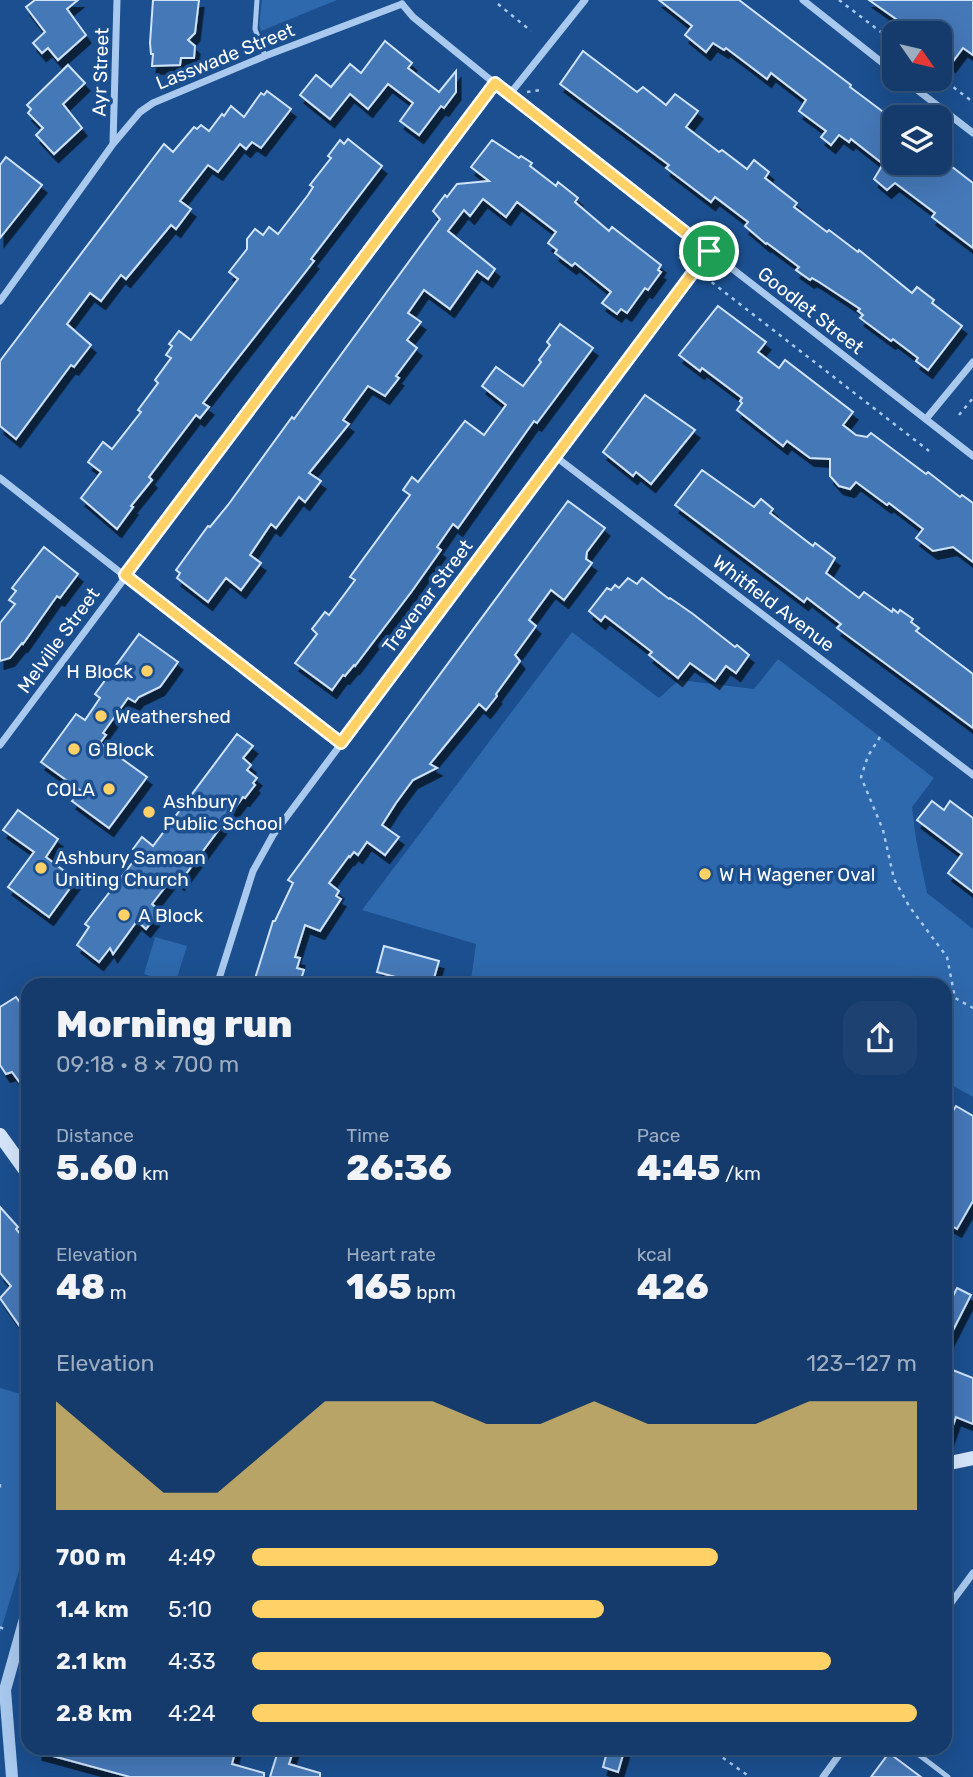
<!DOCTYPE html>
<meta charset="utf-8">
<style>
:root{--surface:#143b6b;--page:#1d4271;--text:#f1f3f6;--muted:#9dadc1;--line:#33557e;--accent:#ffd166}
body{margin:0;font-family:Rubik,sans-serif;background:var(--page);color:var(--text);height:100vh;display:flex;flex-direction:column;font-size:26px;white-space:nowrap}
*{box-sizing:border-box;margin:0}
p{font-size:23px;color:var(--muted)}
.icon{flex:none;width:38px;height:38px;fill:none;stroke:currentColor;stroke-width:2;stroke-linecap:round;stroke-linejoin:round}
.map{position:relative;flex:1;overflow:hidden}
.side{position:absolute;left:21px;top:978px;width:931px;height:777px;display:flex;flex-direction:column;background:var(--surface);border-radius:21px;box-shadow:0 7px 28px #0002,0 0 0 2px var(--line)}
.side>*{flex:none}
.needle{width:46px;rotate:124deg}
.controls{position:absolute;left:882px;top:21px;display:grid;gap:14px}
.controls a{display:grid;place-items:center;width:70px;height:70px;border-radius:14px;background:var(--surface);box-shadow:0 7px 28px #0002,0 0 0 2px var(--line);font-size:35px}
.pin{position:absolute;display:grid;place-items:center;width:60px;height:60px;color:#fff;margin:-30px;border:4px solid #fff;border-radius:50%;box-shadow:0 2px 7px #0007}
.round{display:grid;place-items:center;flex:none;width:74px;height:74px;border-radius:21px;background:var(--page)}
.head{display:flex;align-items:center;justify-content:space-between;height:119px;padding:0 35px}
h1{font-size:38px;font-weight:800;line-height:52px}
.figures{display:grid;grid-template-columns:repeat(3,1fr);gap:10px;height:119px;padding:7px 35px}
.figures div{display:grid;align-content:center}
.figures b{font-size:35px;font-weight:800}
.figures small{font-size:19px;font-weight:400}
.figures p{font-size:19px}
.chart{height:196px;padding:14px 35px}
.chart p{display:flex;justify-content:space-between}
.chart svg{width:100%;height:126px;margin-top:7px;fill:var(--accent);opacity:.7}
ul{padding:0 35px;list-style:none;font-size:23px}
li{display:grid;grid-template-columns:112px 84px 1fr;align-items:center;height:52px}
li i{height:18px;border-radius:9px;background:var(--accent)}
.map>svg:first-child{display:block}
.green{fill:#2e69ad}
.building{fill:#4478b7;stroke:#cfe3fa;stroke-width:2;filter:url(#shadow)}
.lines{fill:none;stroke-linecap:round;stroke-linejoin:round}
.path{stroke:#a9c9ee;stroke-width:2.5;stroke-dasharray:3.5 5;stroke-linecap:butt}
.service{stroke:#a9c9ee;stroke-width:5}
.minor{stroke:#a9c9ee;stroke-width:7}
.tertiary{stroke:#a9c9ee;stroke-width:12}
.secondary{stroke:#d6e6fa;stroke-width:14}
.route-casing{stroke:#fff;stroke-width:14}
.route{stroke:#ffd166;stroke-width:9}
.poi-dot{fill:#ffd166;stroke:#1b4f8f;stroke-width:2.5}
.labels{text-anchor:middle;stroke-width:7;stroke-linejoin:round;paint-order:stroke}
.street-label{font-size:19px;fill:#fff;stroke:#1b4f8f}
.poi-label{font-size:19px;fill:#fff;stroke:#1b4f8f;text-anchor:start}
</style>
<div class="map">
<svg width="973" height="1777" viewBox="0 0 973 1777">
<defs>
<filter id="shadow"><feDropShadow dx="4.5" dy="8" stdDeviation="0" flood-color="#0009"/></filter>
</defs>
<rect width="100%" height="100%" fill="#1b4f8f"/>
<g class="green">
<polygon points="262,0 337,0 261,31 259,25"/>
<polygon points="572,632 659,698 679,680 754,689 778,659 934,778 912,807 916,839 927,893 973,929 973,1097 948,1083 945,1086 945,985 477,985 471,980 476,944 362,910"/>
<polygon points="155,937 187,946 175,984 144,974"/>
<polygon points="0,1388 28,1396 28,1541 0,1633"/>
</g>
<g class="building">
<polygon points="35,0 78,0 67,9 86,35 58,60 48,48 42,53 33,43 45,32 26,7"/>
<polygon points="153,0 199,0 195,33 188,40 195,46 194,58 181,58 180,65 152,66 153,54 151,54 150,43"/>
<polygon points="659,0 739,0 851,85 850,87 894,120 894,163 947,163 973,183 973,248 932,217 935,213 895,183 887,190 874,179 883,164 851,139 849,142 839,135 831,145 821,137 826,131 799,111 806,100 771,73 767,79 726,48 724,50 713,43 706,52 685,35 692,26"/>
<polygon points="869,0 973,0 973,55 963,48 951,64 940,55 940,33 916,33"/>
<polygon points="385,41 412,63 408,68 439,92 456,71 456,92 444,108 441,106 419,135 400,121 413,103 388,84 368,109 350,94 330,119 300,95 316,75 331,87 350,64 361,73"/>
<polygon points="583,51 637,92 643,87 666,105 675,94 698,111 686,127 719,152 722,150 747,169 754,160 769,172 765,178 797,203 794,207 827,232 829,230 858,252 859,250 912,293 917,287 934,300 932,303 962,326 928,370 916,361 918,358 893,339 891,341 860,318 863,315 858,311 860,309 819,282 812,278 810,280 796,270 799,267 767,243 766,244 745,226 748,222 715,197 711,202 666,168 669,165 560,84"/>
<polygon points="68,65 85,83 63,104 82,128 54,154 36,135 43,128 28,113 31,109 27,105"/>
<polygon points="267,91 291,109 261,148 252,142 246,149 240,144 218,172 208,165 180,201 191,209 176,229 171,225 126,279 121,275 101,301 90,293 67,324 91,345 74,367 71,365 16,439 0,426 0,361 164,144 173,152 194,127 197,129 201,125 209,131 222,114 224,116 231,106 244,117 261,93 264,95"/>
<polygon points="348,139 382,166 311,259 314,261 203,403 209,407 200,418 196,415 149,477 152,480 131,506 133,507 117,529 81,498 101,472 88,462 103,442 112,449 141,412 138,410 158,383 155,380 171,358 166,355 172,346 169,344 179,331 191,340 238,279 229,272 247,249 247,239 255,229 263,235 269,227 278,234 308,195 313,187 310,185 331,158 328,156 340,140 344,144"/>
<polygon points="492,140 519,158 521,156 532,163 530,166 556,186 558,182 578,198 575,202 609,231 612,227 661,265 658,270 661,272 648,290 645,288 627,313 621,309 617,314 602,303 611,292 575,263 572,266 555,253 557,250 548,243 556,232 517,202 506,217 483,199 470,216 464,210 448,231 495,269 488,279 477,271 450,309 424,290 408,313 421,322 407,340 417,348 396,376 399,378 385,396 368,386 343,420 349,424 309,473 321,481 305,502 299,497 276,528 271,524 250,555 261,563 241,590 226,578 208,602 177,578 180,573 176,570 208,526 210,527 228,505 292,417 294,419 440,219 433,211 445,195 447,197 457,184 489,181 471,167"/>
<polygon points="6,157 42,185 0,238 0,165"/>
<polygon points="718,306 766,342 758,352 779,368 785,360 853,412 843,425 856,435 867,437 871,433 926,474 928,472 960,497 962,495 973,503 973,562 953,547 933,551 916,538 923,529 889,503 887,505 856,482 850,489 839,486 830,476 830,459 810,458 787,441 783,446 737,410 742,403 740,401 742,398 702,368 700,371 679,355"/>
<polygon points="560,324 593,348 537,423 534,421 458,528 453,524 437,547 441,550 412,591 355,666 354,665 345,676 343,675 332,690 295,663 317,634 312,629 325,612 329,615 355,580 350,577 410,495 403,490 412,477 418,482 465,421 484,435 506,405 482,386 496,367 523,386 541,362 539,360 550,345 547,342"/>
<polygon points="645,395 695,430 651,484 636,472 633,476 603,452"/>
<polygon points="702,470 754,507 761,499 773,509 770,513 813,546 815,543 835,558 826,573 859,598 864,592 892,612 893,609 898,613 900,610 913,619 911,622 919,628 916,631 973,674 973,728 837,628 841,624 807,598 804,602 675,505"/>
<polygon points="568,501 605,528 587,552 586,559 592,563 564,600 551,590 529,620 536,626 515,655 520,661 496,694 497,696 486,710 479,704 430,764 437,768 413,780 396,803 382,825 399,837 385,855 367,842 358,855 354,852 350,857 349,856 329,883 339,891 336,896 341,899 320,931 305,925 295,957 300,958 297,968 304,970 299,985 253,985 273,921 275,921 293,883 288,880"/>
<polygon points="44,547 78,574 60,598 57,596 23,644 22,643 10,658 0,661 0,623 15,604 9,600 16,591 12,588"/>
<polygon points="628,578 637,584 642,578 669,599 670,598 693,614 735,647 737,645 749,655 736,673 726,666 715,681 690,663 678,678 649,655 652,652 605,616 601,621 589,611 607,588 611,590 615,585 619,588"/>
<polygon points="139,634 178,662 160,687 139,697 135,702 128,698 103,733 106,735 100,743 147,777 109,828 72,801 80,790 41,762 76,714 85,720 100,698 95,694"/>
<polygon points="237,734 253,746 243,758 251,765 247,770 257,778 253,783 255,785 245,798 243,797 180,882 173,877 152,904 160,911 146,929 137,921 113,954 110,948 99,962 77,945 89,927 85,924 139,854 133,849 142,837 153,846"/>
<polygon points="932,801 944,810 950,801 973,818 973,892 948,873 962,854 917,820"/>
<polygon points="18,810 58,839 46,857 76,880 49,917 8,887 34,852 3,830"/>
<polygon points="384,946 439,961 432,985 425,985 377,972"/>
<polygon points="16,997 28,1013 28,1094 12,1072 6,1074 0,1065 0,1007"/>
<polygon points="956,1106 973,1116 973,1201 957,1229 945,1222 945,1124"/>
<polygon points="0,1207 18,1227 16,1229 28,1243 28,1338 0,1298 11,1286 0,1273"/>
<polygon points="957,1288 971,1295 945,1346 945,1312"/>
<polygon points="945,1367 973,1378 973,1424 956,1417 947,1442 945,1441"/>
<polygon points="38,1748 236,1748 232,1764 264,1773 264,1777 130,1777 38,1752"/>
<polygon points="279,1748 294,1748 289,1764 320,1773 320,1777 270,1777"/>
<polygon points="608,1748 625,1748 618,1772 603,1767"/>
<polygon points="889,1753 921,1777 871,1777"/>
</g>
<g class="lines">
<g class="path">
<polyline points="839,0 894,42"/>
<polyline points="498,4 531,31"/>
<polyline points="940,77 973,102"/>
<polyline points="527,92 541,90"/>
<polyline points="679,257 686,262"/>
<polyline points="705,277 929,451"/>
<polyline points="959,415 973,398"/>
<polyline points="880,737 868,756 861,777 883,830 894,879 909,906 947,957 955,998 973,1008"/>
<polyline points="0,1484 0,1489"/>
<polyline points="0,1627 4,1629"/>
<polyline points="709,1748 750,1777"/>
</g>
<g class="service">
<polyline points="257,0 255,29 265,56"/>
<polyline points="910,1748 948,1777"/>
</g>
<g class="minor">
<polyline points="803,0 894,72"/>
<polyline points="402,4 413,17 509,95 973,456"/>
<polyline points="903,79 973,133"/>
<polyline points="509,95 585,0"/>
<polyline points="113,143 117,0"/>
<polyline points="0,301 113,144 140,112 153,103 265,56 402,4"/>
<polyline points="926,419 973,362"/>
<polyline points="556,457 973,775"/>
<polyline points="0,478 219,650 341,743"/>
<polyline points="0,745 495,83"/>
<polyline points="217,985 253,871 273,835 709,251"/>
<polyline points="945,1611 973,1573"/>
<polyline points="823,1777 844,1748"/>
</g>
<polyline class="tertiary" points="12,1777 5,1690 28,1608"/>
<g class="secondary">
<polyline points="0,1135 28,1174"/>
<polyline points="945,1464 973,1458"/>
</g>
</g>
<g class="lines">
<g class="route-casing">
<polygon id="route" points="495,83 709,251 341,743 125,575"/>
</g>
<use href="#route" class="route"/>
</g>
<g class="poi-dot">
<circle cx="147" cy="671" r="7"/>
<circle cx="101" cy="716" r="7"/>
<circle cx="74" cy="749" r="7"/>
<circle cx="109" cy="789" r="7"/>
<circle cx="149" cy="812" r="7"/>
<circle cx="41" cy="868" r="7"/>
<circle cx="705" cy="874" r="7"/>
<circle cx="124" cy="915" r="7"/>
</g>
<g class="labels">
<g class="street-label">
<text transform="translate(225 56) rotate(-22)" y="7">Lasswade Street</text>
<text transform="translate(100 72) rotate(-88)" y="7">Ayr Street</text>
<text transform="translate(811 310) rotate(38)" y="7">Goodlet Street</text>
<text transform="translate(427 596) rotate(-53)" y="7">Trevenar Street</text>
<text transform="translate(774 603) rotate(37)" y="7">Whitfield Avenue</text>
<text transform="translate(58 640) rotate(-54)" y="7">Melville Street</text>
</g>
<g class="poi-label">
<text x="133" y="678" text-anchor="end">H Block</text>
<text x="115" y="723">Weathershed</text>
<text x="88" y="756">G Block</text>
<text x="95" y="796" text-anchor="end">COLA</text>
<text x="163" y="808">Ashbury<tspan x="163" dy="22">Public School</tspan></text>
<text x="55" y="864">Ashbury Samoan<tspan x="55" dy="22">Uniting Church</tspan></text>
<text x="719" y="881">W H Wagener Oval</text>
<text x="138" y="922">A Block</text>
</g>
</g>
</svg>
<div class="controls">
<a><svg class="needle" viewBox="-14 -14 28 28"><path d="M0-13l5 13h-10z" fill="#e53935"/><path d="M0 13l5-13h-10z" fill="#9dadc1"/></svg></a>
<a><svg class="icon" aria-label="layers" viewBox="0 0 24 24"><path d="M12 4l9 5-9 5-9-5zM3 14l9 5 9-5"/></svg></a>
</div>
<div class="pin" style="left:709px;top:251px;background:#1e9e55"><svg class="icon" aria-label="arrive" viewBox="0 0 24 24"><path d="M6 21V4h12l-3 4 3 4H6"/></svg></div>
<section class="side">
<div class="head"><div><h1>Morning run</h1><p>09:18 · 8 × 700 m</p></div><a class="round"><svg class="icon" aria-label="share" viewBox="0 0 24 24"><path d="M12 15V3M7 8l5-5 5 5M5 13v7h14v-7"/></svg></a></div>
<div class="figures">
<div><p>Distance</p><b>5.60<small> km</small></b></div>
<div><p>Time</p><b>26:36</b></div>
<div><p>Pace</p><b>4:45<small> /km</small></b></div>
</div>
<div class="figures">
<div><p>Elevation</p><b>48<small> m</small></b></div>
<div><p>Heart rate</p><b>165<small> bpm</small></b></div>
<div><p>kcal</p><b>426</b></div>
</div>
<div class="chart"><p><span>Elevation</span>123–127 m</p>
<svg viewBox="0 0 160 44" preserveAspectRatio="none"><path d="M0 44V6L10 22L20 38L30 38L40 22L50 6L60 6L70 6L80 14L90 14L100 6L110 14L120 14L130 14L140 6L150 6L160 6V44z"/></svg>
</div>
<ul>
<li><b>700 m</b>4:49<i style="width:70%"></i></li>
<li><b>1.4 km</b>5:10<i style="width:53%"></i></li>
<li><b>2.1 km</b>4:33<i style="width:87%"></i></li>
<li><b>2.8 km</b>4:24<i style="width:100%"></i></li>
</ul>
</section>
</div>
